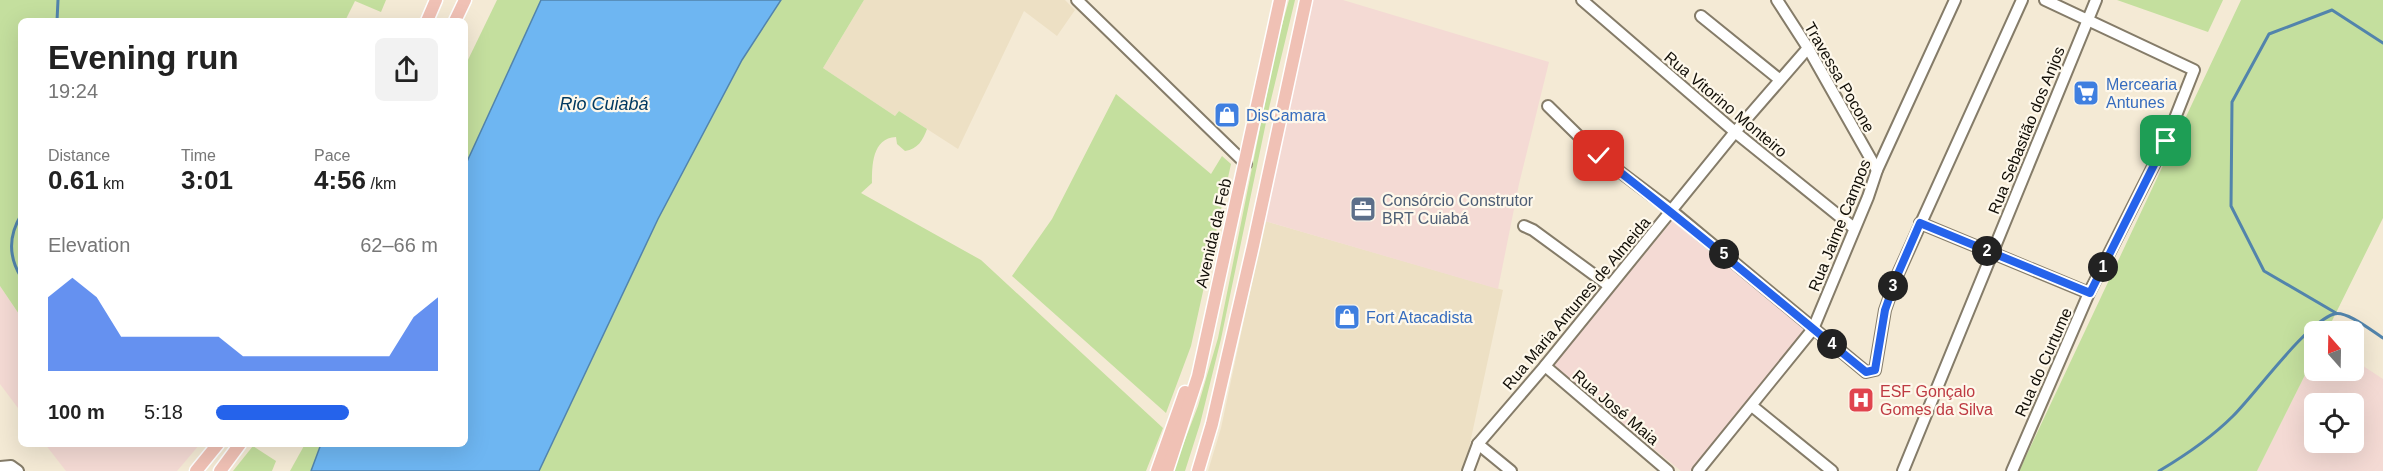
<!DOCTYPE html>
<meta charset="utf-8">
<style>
:root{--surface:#fff;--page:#f2f2f2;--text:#222;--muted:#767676;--accent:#2563eb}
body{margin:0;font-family:Helvetica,sans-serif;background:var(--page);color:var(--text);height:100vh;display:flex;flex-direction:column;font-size:22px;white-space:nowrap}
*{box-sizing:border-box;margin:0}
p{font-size:20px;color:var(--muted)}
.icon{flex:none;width:33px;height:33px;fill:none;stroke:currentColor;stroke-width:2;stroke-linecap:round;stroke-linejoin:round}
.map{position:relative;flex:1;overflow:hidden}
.sheet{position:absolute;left:18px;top:18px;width:450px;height:429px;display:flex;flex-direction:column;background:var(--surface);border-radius:9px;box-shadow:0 6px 24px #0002}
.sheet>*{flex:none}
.needle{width:39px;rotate:340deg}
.fabs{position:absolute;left:2304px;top:321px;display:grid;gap:12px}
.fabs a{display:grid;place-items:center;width:60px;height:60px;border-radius:9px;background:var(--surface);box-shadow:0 6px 24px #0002;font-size:30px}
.pin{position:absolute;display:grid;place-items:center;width:51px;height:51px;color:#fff;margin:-26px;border-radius:12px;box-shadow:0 3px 9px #0006}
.km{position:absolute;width:30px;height:30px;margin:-15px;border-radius:50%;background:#222;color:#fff;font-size:16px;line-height:30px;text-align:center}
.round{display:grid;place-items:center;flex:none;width:63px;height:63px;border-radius:9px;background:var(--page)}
.head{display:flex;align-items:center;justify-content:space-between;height:102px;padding:0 30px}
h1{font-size:33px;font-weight:800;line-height:45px}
.metrics{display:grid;grid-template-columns:repeat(3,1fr);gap:9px;height:102px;padding:6px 30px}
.metrics div{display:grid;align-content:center}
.metrics b{font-size:26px;font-weight:800}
.metrics small{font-size:16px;font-weight:400}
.metrics p{font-size:16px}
.chart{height:168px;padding:12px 30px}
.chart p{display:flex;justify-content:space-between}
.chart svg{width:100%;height:108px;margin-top:6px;fill:var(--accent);opacity:.7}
ul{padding:0 30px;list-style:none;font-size:20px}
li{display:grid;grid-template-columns:96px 72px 1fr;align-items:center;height:45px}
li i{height:15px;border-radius:8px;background:var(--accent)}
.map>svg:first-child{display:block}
.built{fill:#ede0c4}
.industrial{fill:#f4dad4;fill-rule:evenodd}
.green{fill:#c4df9e}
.water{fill:#6eb6f2;stroke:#5284ac;stroke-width:1.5}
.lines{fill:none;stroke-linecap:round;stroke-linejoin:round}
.stream{stroke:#5284ac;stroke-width:3}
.minor-casing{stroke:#857c69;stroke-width:14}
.major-casing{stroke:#fff;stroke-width:15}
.minor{stroke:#fff;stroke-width:10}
.major{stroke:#f0c1b5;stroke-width:12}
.route-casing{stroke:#fff;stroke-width:12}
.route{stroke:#2563eb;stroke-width:8}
.labels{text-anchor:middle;stroke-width:4.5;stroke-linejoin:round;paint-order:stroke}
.street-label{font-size:16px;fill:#110e07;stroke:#fef8eb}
.shop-label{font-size:16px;fill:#366cbe;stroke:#fef8eb;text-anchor:start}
.service-label{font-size:16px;fill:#4e5e75;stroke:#fef8eb;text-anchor:start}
.health-label{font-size:16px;fill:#be3a42;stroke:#fef8eb;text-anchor:start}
.water-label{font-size:18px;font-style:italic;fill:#013a61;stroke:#fef8eb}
</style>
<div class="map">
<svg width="2383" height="471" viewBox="0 0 2383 471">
<rect width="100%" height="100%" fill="#f4ead5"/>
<g class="built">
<polygon points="864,0 1065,0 1075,10 1057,36 1024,11 958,149 899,111 895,116 823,68"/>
<polygon points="1265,221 1503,290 1464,471 1208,471 1221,428"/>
</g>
<g class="industrial">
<polygon points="1312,0 1343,0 1549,62 1519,184 1498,289 1265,221"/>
<polygon points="1672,221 1806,330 1690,471 1681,471 1552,366"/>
<polygon points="0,286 21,317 21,412 0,384"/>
<path d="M2314 357V370H2354V360L2383 379V471H2257ZM2314 404H2354V442H2314Z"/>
<polygon points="45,444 200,444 177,471 66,471"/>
</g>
<g class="green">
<polygon points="0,0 386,0 381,12 355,1 345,21 21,21 21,317 0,286"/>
<polygon points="497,0 541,0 465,166 465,66"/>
<path d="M781 0H864L823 68 895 116 899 111 927 129C923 140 918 149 905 151L897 144 896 137C872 138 872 166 872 183L861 193 981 260 1163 428 1146 471H539L658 219 742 60Z"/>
<polygon points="1289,0 1295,0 1269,108 1221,339 1200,424 1185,471 1173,471 1198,406 1218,338 1277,43"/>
<polygon points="2117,0 2223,0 2208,32"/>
<polygon points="2241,0 2383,0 2383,218 2327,331 2314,332 2314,357 2257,471 2019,471"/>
<polygon points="1116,94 1211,174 1222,156 1231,164 1191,346 1166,413 1012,276 1052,219"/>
<polygon points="305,444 321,444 311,471 290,471"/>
<polygon points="253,446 276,461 272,471 233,471"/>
</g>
<polygon class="water" points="541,0 781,0 742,60 658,219 539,471 311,471 321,444 465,444 465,166"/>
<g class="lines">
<g class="stream">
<polyline points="57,21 58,0"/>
<path d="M21 215C9 235 8 256 21 277"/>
<polyline points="2336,313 2264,271 2231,206 2232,102 2269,34 2332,10 2383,43"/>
<path d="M2159 471C2186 455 2211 438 2233 416 2257 392 2306 323 2334 314 2346 310 2372 331 2383 338"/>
</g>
<g class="minor-casing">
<g id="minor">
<polyline points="1077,0 1246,164"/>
<polyline points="1582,0 1735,132 1854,228"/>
<polyline points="1777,0 1808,48 1877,170"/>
<polyline points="1701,16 1779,79"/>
<polyline points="1548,106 1599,156 1672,211 1866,372 1875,370 1885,310 1897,276 2022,0"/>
<polyline points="1920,223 2089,293"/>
<polyline points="1524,226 1533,230 1608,285"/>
<polyline points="1545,366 1668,471"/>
<polyline points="1752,406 1832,471"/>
<polyline points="1478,444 1511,471"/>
<polyline points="0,467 11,466 18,471"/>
<polyline points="1468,471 1478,444 1545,366 1735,132 1808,48"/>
<polyline points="1698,471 1813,329 1868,197 1877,170 1955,0"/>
<polyline points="1903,471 2096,0"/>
<polyline points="2012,471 2089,293 2166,141 2194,70 2045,0"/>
</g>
</g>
<g class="major-casing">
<g id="major">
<polyline points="427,21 436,0"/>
<polyline points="455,21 465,0"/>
<polyline points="196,471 218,444"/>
<polyline points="220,471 240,444"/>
<polyline points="1157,471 1185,392"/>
<polyline points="1167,471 1198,376 1280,0"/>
<polyline points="1198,471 1212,424 1253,246 1306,0"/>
</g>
</g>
<use href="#minor" class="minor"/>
<use href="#major" class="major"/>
</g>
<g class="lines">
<g class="route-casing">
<path id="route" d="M1599 156C1690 225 1777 300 1866 372L1875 370 1885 310 1897 276 1920 223 2090 293 2166 141"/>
</g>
<use href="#route" class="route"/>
</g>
<defs>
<g id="supermarket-square" transform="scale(1.35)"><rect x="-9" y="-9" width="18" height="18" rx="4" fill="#3f7fe0" stroke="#fef8eb"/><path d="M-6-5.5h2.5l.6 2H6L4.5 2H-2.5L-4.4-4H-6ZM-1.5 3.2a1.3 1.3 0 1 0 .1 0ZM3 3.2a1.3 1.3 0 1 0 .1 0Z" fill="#fff"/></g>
<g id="shop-square" transform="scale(1.35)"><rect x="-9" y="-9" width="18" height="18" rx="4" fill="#3f7fe0" stroke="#fef8eb"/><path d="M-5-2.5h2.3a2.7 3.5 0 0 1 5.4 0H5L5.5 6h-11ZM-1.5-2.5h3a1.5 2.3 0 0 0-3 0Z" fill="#fff"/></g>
<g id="office-square" transform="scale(1.35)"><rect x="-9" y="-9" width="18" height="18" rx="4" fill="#5c6f8a" stroke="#fef8eb"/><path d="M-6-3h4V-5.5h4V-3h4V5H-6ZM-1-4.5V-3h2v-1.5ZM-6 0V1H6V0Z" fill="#fff"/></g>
<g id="hospital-square" transform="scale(1.35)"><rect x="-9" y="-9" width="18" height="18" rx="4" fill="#e0444e" stroke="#fef8eb"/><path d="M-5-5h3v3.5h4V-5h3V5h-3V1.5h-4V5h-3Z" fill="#fff"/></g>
</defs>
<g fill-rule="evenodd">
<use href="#supermarket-square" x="2086" y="93"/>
<use href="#shop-square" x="1227" y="115"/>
<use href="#office-square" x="1363" y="209"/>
<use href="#shop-square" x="1347" y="317"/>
<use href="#hospital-square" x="1861" y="400"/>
</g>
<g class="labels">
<g class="street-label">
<text transform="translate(1840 77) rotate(60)" y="6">Travessa Pocone</text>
<text transform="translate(1726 104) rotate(40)" y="6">Rua Vitorino Monteiro</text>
<text transform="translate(2026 130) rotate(-68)" y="6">Rua Sebastião dos Anjos</text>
<text transform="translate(1839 225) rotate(-68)" y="6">Rua Jaime Campos</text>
<text transform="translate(1213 233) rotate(-77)" y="6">Avenida da Feb</text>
<text transform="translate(1576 303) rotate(-50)" y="6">Rua Maria Antunes de Almeida</text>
<text transform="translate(2043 362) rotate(-66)" y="6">Rua do Curtume</text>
<text transform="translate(1616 407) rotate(40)" y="6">Rua José Maia</text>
</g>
<g class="shop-label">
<text x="2106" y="90">Mercearia<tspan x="2106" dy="18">Antunes</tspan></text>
<text x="1246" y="121">DisCamara</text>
<text x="1366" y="323">Fort Atacadista</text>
</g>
<g class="service-label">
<text x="1382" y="206">Consórcio Construtor<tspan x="1382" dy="18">BRT Cuiabá</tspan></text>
</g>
<g class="health-label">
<text x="1880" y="397">ESF Gonçalo<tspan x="1880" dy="18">Gomes da Silva</tspan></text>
</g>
<g class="water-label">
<text x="604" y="110">Rio Cuiabá</text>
</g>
</g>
</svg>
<div class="fabs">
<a><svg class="needle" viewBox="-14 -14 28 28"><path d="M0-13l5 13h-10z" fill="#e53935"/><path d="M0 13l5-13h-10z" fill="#767676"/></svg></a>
<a><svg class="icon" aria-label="locate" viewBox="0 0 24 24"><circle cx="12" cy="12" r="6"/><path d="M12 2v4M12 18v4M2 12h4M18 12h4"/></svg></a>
</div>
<div class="pin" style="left:2166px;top:141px;background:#1e9e55"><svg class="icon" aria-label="arrive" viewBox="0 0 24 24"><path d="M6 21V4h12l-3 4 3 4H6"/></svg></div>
<div class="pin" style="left:1599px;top:156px;background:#d93025"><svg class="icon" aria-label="check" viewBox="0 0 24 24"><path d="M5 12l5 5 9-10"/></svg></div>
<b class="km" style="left:2103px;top:267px">1</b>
<b class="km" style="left:1987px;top:251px">2</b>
<b class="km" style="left:1893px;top:286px">3</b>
<b class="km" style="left:1832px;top:344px">4</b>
<b class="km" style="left:1724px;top:254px">5</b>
<section class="sheet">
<div class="head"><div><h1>Evening run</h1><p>19:24</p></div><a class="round"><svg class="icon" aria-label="share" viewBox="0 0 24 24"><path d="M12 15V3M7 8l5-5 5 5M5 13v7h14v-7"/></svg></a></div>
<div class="metrics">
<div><p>Distance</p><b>0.61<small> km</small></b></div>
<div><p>Time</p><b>3:01</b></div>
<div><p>Pace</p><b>4:56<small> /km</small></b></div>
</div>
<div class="chart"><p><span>Elevation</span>62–66 m</p>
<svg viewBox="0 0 160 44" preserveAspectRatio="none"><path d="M0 44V14L10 6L20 14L30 30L40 30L50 30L60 30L70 30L80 38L90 38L100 38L110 38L120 38L130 38L140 38L150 22L160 14V44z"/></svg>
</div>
<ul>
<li><b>100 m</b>5:18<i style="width:60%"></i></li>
</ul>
</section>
</div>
